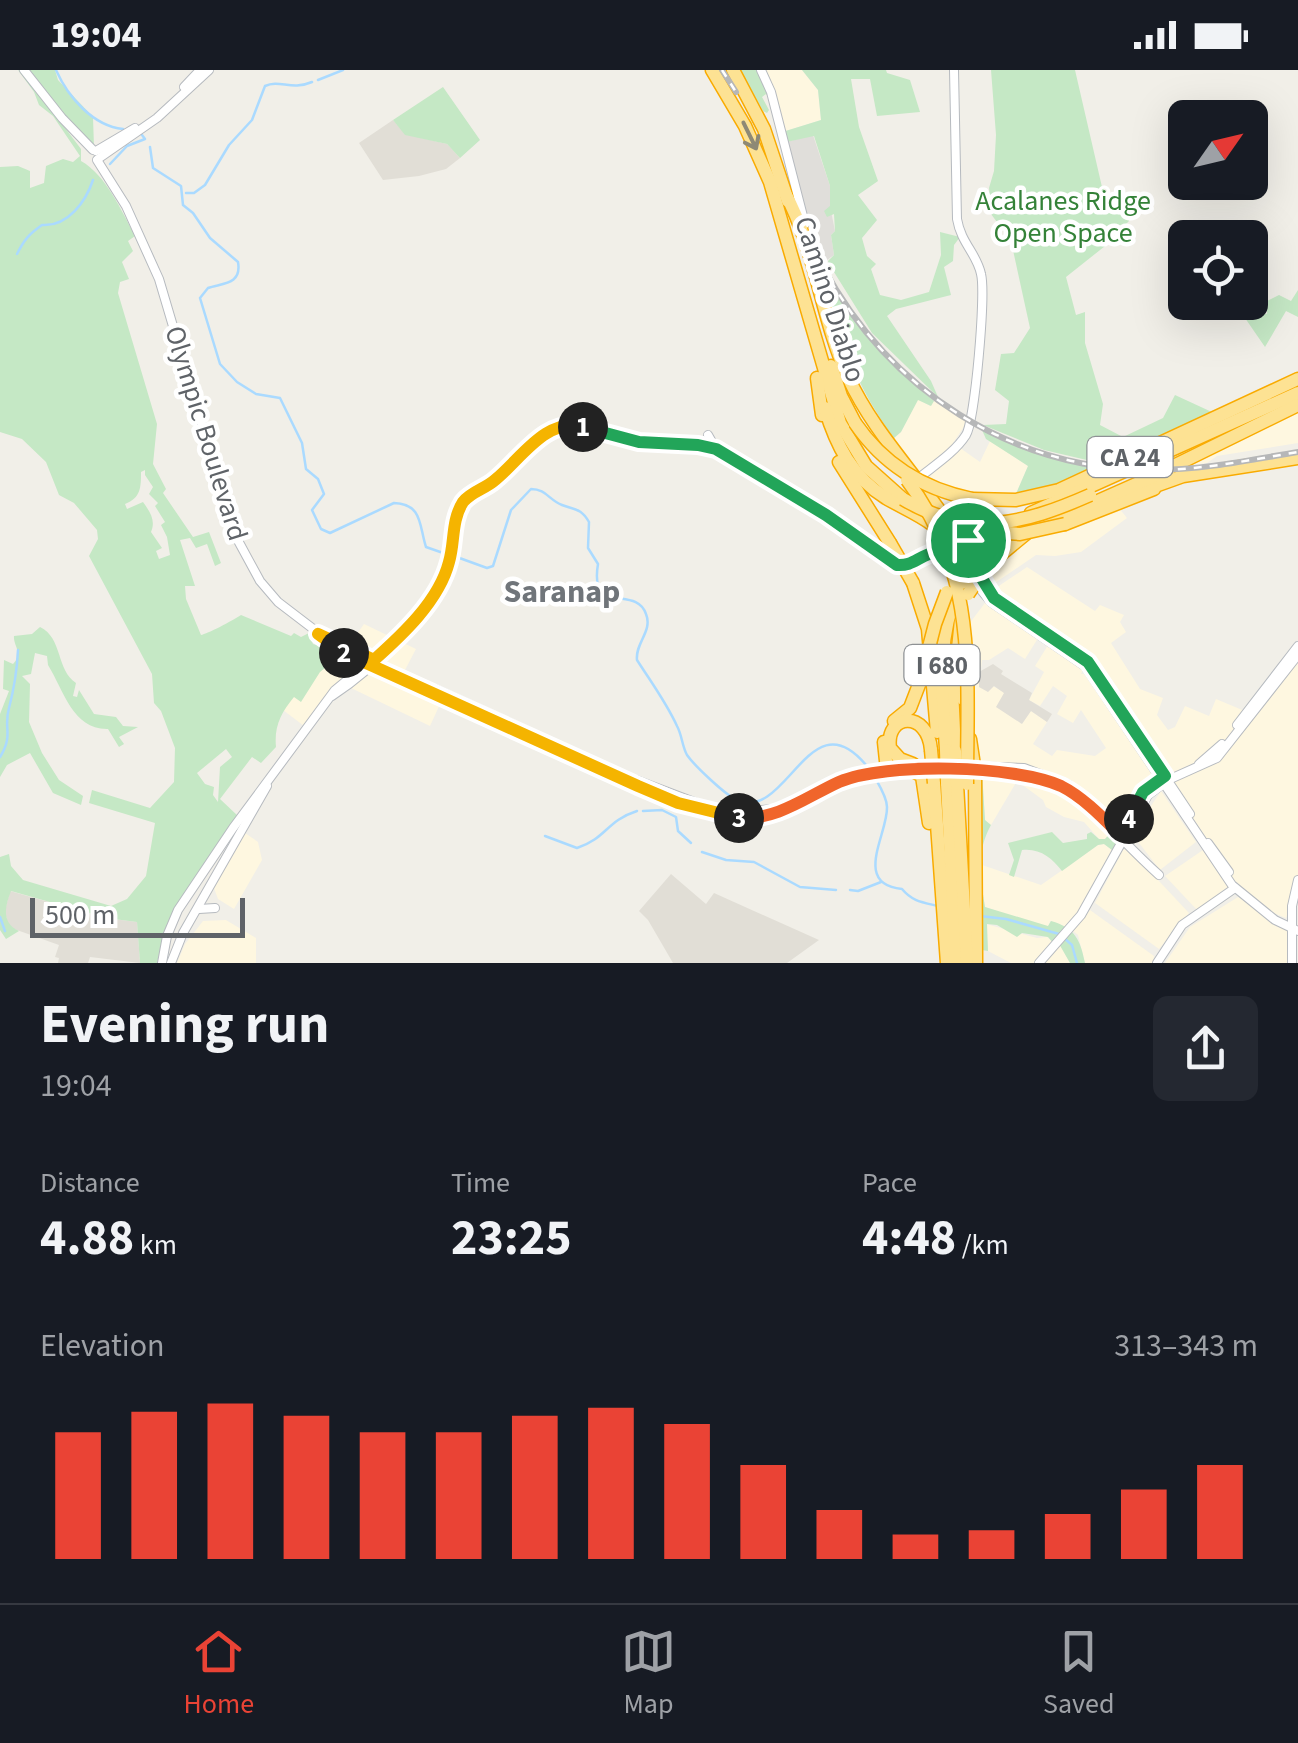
<!DOCTYPE html>
<meta charset="utf-8">
<style>
:root{--surface:#171b24;--page:#242831;--text:#f1f3f6;--muted:#9ea1a6;--line:#363941;--accent:#ea4335}
body{margin:0;font-family:"Source Sans 3",sans-serif;background:var(--page);color:var(--text);height:100vh;display:flex;flex-direction:column;font-size:38px;white-space:nowrap}
*{box-sizing:border-box;margin:0}
p{font-size:32px;color:var(--muted)}
.icon{flex:none;width:55px;height:55px;fill:none;stroke:currentColor;stroke-width:2;stroke-linecap:round;stroke-linejoin:round}
.map{position:relative;height:893px;overflow:hidden}
.details{display:flex;flex-direction:column;background:var(--surface);flex:1}
.details>*{flex:none}
.needle{width:65px;rotate:56deg}
.fabs{position:absolute;left:1168px;top:30px;display:grid;gap:20px}
.fabs a{display:grid;place-items:center;width:100px;height:100px;border-radius:15px;background:var(--surface);box-shadow:0 10px 40px #0002;font-size:50px}
.scale{position:absolute;left:30px;bottom:25px;width:215px;box-sizing:border-box;padding-left:10px;border:5px solid #5f6368;border-top:0;font-size:28px;line-height:35px;white-space:nowrap;color:#5f6368;-webkit-text-stroke:8px #fff;paint-order:stroke}
.pin{position:absolute;display:grid;place-items:center;width:85px;height:85px;color:#fff;margin:-42px;border:5px solid #fff;border-radius:50%;box-shadow:0 2px 10px #0007}
.km{position:absolute;width:50px;height:50px;margin:-25px;border-radius:50%;background:#222;color:#fff;font-size:28px;line-height:50px;text-align:center}
.round{display:grid;place-items:center;flex:none;width:105px;height:105px;border-radius:15px;background:var(--page)}
.head{display:flex;align-items:center;justify-content:space-between;height:170px;padding:0 40px}
h1{font-size:55px;font-weight:700;line-height:75px}
.stats{display:grid;grid-template-columns:repeat(3,1fr);gap:15px;height:170px;padding:10px 40px}
.stats div{display:grid;align-content:center}
.stats b{font-size:50px;font-weight:700}
.stats small{font-size:28px;font-weight:400}
.stats p{font-size:28px}
.chart{height:280px;padding:20px 40px}
.chart p{display:flex;justify-content:space-between}
.chart svg{width:100%;height:180px;margin-top:10px;stroke:var(--accent);stroke-width:6}
.status{display:flex;justify-content:space-between;align-items:center;height:70px;padding:0 50px;background:var(--surface);direction:ltr}
.status svg{height:28px;fill:currentColor}
.dock{display:flex;justify-content:space-around;align-items:center;height:140px;border-top:2px solid var(--line);background:var(--surface);font-size:28px;color:var(--muted)}
.dock a{display:grid;justify-items:center;gap:5px}
.dock .current{color:var(--accent)}
.map>svg:first-child{display:block}
.commercial{fill:#fef7e0}
.industrial{fill:#e0deda}
.education{fill:#e1ded6}
.green{fill:#c5e8c5;fill-rule:evenodd}
.lines{fill:none;stroke-linecap:round;stroke-linejoin:round}
.stream{stroke:#aadaff;stroke-width:2.5}
.secondary-casing{stroke:#b6babf;stroke-width:10}
.highway-casing{stroke:#f9ab00;stroke-width:15}
.secondary{stroke:#fff;stroke-width:8}
.highway{stroke:#fde293;stroke-width:12}
.rail-casing{stroke:#b6b7b8;stroke-width:6}
.rail{stroke:#fff;stroke-width:2.5;stroke-dasharray:8;stroke-linecap:butt}
.highway-bridge-casing{stroke:#f9ab00;stroke-width:15;stroke-linecap:butt}
.highway-bridge{stroke:#fde293;stroke-width:12}
.oneway{stroke:#8e8975}
.split-1-casing{stroke:#fff;stroke-width:20}
.split-2-casing{stroke:#fff;stroke-width:20}
.split-3-casing{stroke:#fff;stroke-width:20}
.split-4-casing{stroke:#fff;stroke-width:20}
.split-5-casing{stroke:#fff;stroke-width:20}
.split-1{stroke:#22a559;stroke-width:12}
.split-2{stroke:#f5b400;stroke-width:12}
.split-3{stroke:#f5b400;stroke-width:12}
.split-4{stroke:#f0652b;stroke-width:12}
.split-5{stroke:#22a559;stroke-width:12}
.labels{text-anchor:middle;stroke-width:9;stroke-linejoin:round;paint-order:stroke}
.shield{fill:#fff;stroke:#8f9295;stroke-width:2.5}
.shield-label{font-size:25px;font-weight:bold;fill:#5f6368}
.park-label{font-size:28px;fill:#348238;stroke:#fff}
.street-label{font-size:28px;fill:#5f6368;stroke:#fff}
.quarter-label{font-size:32px;font-weight:bold;fill:#70757a;stroke:#fff}
</style>
<div class="status"><b>19:04</b><svg viewBox="0 0 49 12"><path d="M0 12V9h3v3zM5 12V6h3v6zM10 12V3h3v9zM15 12V0h3v12zM26 1h20v11H26zM47 4h2v5h-2z"/></svg></div>
<div class="map">
<svg width="1298" height="893" viewBox="0 0 1298 893">
<rect width="100%" height="100%" fill="#f1efe8"/>
<g class="commercial">
<polygon points="761,0 802,0 818,20 821,50 779,63"/>
<polygon points="918,329 930,336 934,331 967,352 953,373 980,392 990,371 1028,396 1015,426 973,425 927,411 894,368 901,362"/>
<polygon points="1298,341 1298,373 1217,386 1207,393 1191,395 1189,392"/>
<polygon points="1118,437 1127,448 1081,482 1055,486 1036,485 992,515 985,508 991,499 1034,464"/>
<polygon points="1027,497 1095,541 1100,535 1124,545 1120,552 1126,562 1111,573 1140,619 1163,628 1157,645 1168,660 1175,657 1185,636 1209,646 1216,629 1247,642 1217,681 1200,694 1165,706 1088,592 1001,535 990,522"/>
<polygon points="988,529 1040,565 1025,589 1008,578 989,590 982,590 979,616 993,616 1005,623 1021,654 1031,641 1047,652 1033,674 1052,686 1057,680 1095,686 1106,678 1081,640 1073,653 1057,644 1067,626 1053,616 1040,636 1029,630 1044,602 1035,596 1050,572 1085,596 1081,604 1087,603 1160,708 1125,752 1114,753 1075,720 1046,704 978,696 971,655 969,554"/>
<polygon points="364,554 416,579 405,600 447,619 430,656 351,618 344,609 331,620 304,656 283,640 294,626 300,631 320,601 330,593 335,582 341,586"/>
<polygon points="1298,588 1298,810 1286,848 1271,842 1235,812 1168,710 1205,696"/>
<polygon points="982,702 1055,714 1114,759 1105,769 1099,769 1084,752 1064,747 1046,737 1043,730 1017,711 991,755 985,751"/>
<polygon points="1161,721 1196,772 1160,800 1132,764"/>
<polygon points="245,763 258,772 262,790 234,839 218,829 214,818"/>
<polygon points="1104,774 1112,780 1070,858 1050,851 1048,857 1031,853 985,837 979,799 982,795 1041,815 1098,775"/>
<polygon points="1128,778 1189,843 1159,879 1095,833 1123,780"/>
<polygon points="1203,780 1228,817 1197,840 1165,806"/>
<polygon points="1238,827 1287,860 1287,893 1165,893 1190,857"/>
<polygon points="1090,840 1154,886 1153,893 1085,893 1078,865 1073,861"/>
<polygon points="226,850 256,868 256,893 177,893 185,874 203,851"/>
<polygon points="986,854 1037,868 1047,867 1055,874 1058,871 1070,893 1011,893 988,881"/>
</g>
<polygon class="industrial" points="813,65 830,116 830,136 835,161 831,165 834,185 817,197 782,73"/>
<g class="education">
<polygon points="393,50 405,64 447,74 460,88 446,99 419,106 383,110 359,73"/>
<polygon points="993,594 1003,601 1001,604 1032,623 1029,630 1052,644 1047,652 1031,641 1022,654 996,637 1004,623 994,616 988,622 979,617 979,602"/>
<polygon points="671,804 706,834 714,823 819,870 787,893 673,893 648,850 639,841"/>
<polygon points="10,821 105,848 137,852 140,893 90,887 88,893 58,893 59,888 55,887 59,875 14,859 7,852 5,840"/>
</g>
<g class="green">
<path d="M18 0 23 2 81 79V91C106 105 121 140 135 166L128 171 133 181 122 192 129 209 120 212 118 223 157 354 153 394 166 419 163 423 193 467 209 462 221 493 215 496 207 474 196 478 190 468 180 470 195 516H185L186 529 201 565C207 564 232 551 241 545L291 566 294 563 301 567 309 563 313 574 327 578 332 586 331 593 320 602 301 632 294 627C281 643 274 656 276 677L261 693 252 687 220 729 238 746C206 793 170 836 157 893H140L137 852 106 848 11 821C5 836 1 853 19 861L6 869 0 860V787L9 784 11 796 23 810 111 836 127 829 146 806 155 753 89 733 92 720 150 738 174 712 175 678 161 641 154 633 152 604 89 486 98 469 97 460 74 433 59 425 46 392 22 369 0 362V97L18 96 30 101V118L44 113 46 96 63 89 73 92 80 86 53 46 39 35 34 22ZM145 400V405L153 417 149 424 158 433 155 436 165 452 161 455 167 467 170 485 159 489 156 481 162 478 151 462C156 450 150 442 143 432L127 439 125 434C141 428 141 417 141 402ZM226 679 232 687 220 697 218 732 213 725 214 717 205 714 197 703Z"/>
<polygon points="25,0 55,0 58,10 93,47 94,77"/>
<polygon points="740,0 761,0 773,32 766,24 762,27 769,40 767,43 763,41"/>
<polygon points="802,0 886,0 887,3 910,10 920,42 877,46 870,9 851,9 859,57 878,111 858,125 877,150 862,168 867,186 876,194 871,199 880,225 901,230 929,222 941,185 940,162 960,167 954,175 953,191 944,197 951,225 896,239 887,246 931,311 938,327 872,263 829,194 828,191 834,185 831,165 835,161 834,144 827,147 824,141 830,136 830,116 814,66 782,73 779,63 821,50 818,20"/>
<polygon points="991,0 1075,0 1102,117 1119,140 1128,139 1129,151 1122,158 1124,161 1066,207 1076,245 1085,242 1085,273 1103,334 1100,355 1123,367 1163,348 1175,325 1214,343 1104,394 1044,380 983,355 1006,354 1009,331 995,320 1001,284 1014,283 1030,258 1011,171 991,144 989,118 994,101 996,65"/>
<polygon points="443,17 480,70 460,88 447,74 405,65 393,50"/>
<path d="M824 200C849 254 890 294 934 331L931 336 918 330 901 362 894 368C856 317 837 263 821 202Z"/>
<polygon points="1298,220 1298,247 1286,241 1265,277 1236,235 1267,244 1267,231 1279,225 1291,231"/>
<polygon points="982,360 1044,386 1097,396 1063,412 1015,426 1028,396 986,369"/>
<path d="M40 557C63 568 56 600 76 613L73 626 77 627 79 620 94 644 116 647 123 656 138 657 119 667 124 674 119 677 108 659C73 660 64 621 48 595L47 586 35 583 31 604 22 606 30 614 29 652 42 683 59 710 83 726 81 735 53 723 30 683 7 695 0 707V644L9 621 3 619 4 590 13 594C24 583 13 576 14 566L32 564Z"/>
<path d="M975 702H982L985 750 991 755C976 782 980 806 985 837L1048 856 1051 851C1075 858 1080 869 1085 893H1070L1058 872 1055 875 1048 867 1022 863 1017 867 997 855 987 854 988 881 976 879Z"/>
<path d="M1114 759 1121 765 1112 780 1104 774 1098 775 1062 801C1052 788 1040 778 1022 780L1014 807 1009 805 1014 790 1008 773 1052 762 1063 773 1087 769V764L1091 762 1099 769H1105Z"/>
</g>
<g class="lines">
<g class="stream">
<path d="M56 0C68 27 93 56 123 59"/>
<polyline points="318,10 343,0"/>
<path d="M150 77 153 98 181 116 183 135 193 143 210 168 238 192C242 215 222 213 208 218L200 228 220 294 237 312 256 324 280 328 302 373 306 399 318 409 324 424 312 440 321 459 330 463 394 433C423 434 419 456 426 477L446 484"/>
<polyline points="110,94 127,76 145,69 142,65"/>
<path d="M186 123H194L205 115 229 75 252 50 265 16C280 9 291 21 312 12"/>
<path d="M17 184C24 170 29 164 42 155 68 157 86 131 93 110"/>
<path d="M454 486 487 498 493 496 511 440 531 419C546 419 549 430 562 435 575 440 581 438 589 452L588 478 598 494C589 547 636 514 646 544 653 561 635 573 637 590 651 612 666 632 677 656 682 665 682 676 687 685 694 695 727 727 739 731 789 749 811 622 870 700"/>
<path d="M0 687C14 664 3 659 9 638 14 619 17 601 18 580"/>
<path d="M874 706C879 715 887 727 887 737 888 764 852 814 902 819 912 831 921 832 938 836"/>
<polyline points="643,741 662,740 676,747 678,761 691,773"/>
<path d="M545 766 577 778C607 768 606 751 637 741"/>
<polyline points="702,782 726,790 754,792 800,817 836,820"/>
<polyline points="850,820 858,821 881,812"/>
<polyline points="980,846 1006,849 1059,864"/>
<polyline points="0,847 5,861"/>
<polyline points="1065,869 1072,875 1077,893"/>
</g>
<g class="secondary-casing">
<g id="secondary">
<polyline points="24,0 62,48 93,80"/>
<polyline points="761,0 771,22 805,154"/>
<polyline points="184,17 200,0"/>
<polyline points="96,81 135,58"/>
<polyline points="98,89 157,48 209,0"/>
<polyline points="97,90 126,136 159,209 235,465 260,511 278,532 346,584 678,733 743,749 782,741 861,705 887,700 936,700"/>
<polyline points="708,365 716,379"/>
<path d="M920 407C935 395 955 382 966 365 975 350 986 224 981 204 977 184 961 173 957 149L954 0"/>
<polyline points="967,461 968,486"/>
<polyline points="979,504 999,533"/>
<polyline points="975,513 991,532 1085,596 1232,815 1275,850 1298,861"/>
<polyline points="332,569 377,592"/>
<polyline points="1086,590 1104,615"/>
<polyline points="435,619 527,661"/>
<path d="M332 626C373 599 433 542 449 495 455 475 451 454 462 435 469 422 481 421 492 413 518 395 535 369 563 354L639 372 699 375 716 379 826 445 897 495C914 497 930 483 948 481"/>
<polyline points="1237,655 1298,576"/>
<polyline points="1134,660 1190,744"/>
<polyline points="1199,694 1222,674"/>
<polyline points="971,696 1024,698 1069,715"/>
<path d="M975 702C1076 700 1092 745 1159 805"/>
<polyline points="636,710 702,735"/>
<polyline points="715,739 744,742 771,739"/>
<polyline points="1131,746 1143,722 1162,707"/>
<polyline points="1114,753 1123,753 1132,740"/>
<polyline points="1208,773 1229,802"/>
<polyline points="199,839 215,838"/>
<polyline points="162,893 167,866 178,840 233,758 335,620 358,601"/>
<polyline points="171,893 183,863 267,716"/>
<polyline points="1039,893 1081,845 1148,725 1168,710 1217,688 1298,585"/>
<polyline points="1157,893 1182,855 1235,818"/>
<polyline points="1292,893 1292,836 1298,810"/>
</g>
</g>
<g class="highway-casing">
<g id="highway">
<polyline points="712,0 745,56 770,112 840,353 866,396 903,429"/>
<polyline points="733,0 764,59 788,131"/>
<path d="M785 123C816 180 821 248 848 307 876 368 927 415 961 473"/>
<polyline points="831,296 841,326 855,353"/>
<polyline points="817,308 822,345"/>
<path d="M825 338C836 375 852 407 886 428 912 443 939 452 955 479"/>
<polyline points="839,392 890,473"/>
<polyline points="1144,420 1183,406 1298,388"/>
<polyline points="972,429 1016,430 1059,420 1298,309"/>
<polyline points="1031,443 1298,323"/>
<polyline points="1065,454 1154,419"/>
<polyline points="981,484 1006,459"/>
<polyline points="988,495 1028,462 1143,411 1298,335"/>
<polyline points="913,513 928,559 937,662"/>
<polyline points="961,550 957,588 963,629"/>
<polyline points="951,598 955,681"/>
<polyline points="894,651 910,638 920,612"/>
<polyline points="970,669 975,702 976,893"/>
<polyline points="884,672 887,700"/>
<path d="M946 680C943 626 935 571 958 520"/>
<path d="M913 694 900 689 890 678C885 643 928 640 931 680"/>
<polyline points="909,699 922,706 929,753"/>
<polyline points="934,713 947,893"/>
<polyline points="947,713 956,893"/>
<polyline points="957,714 967,893"/>
</g>
</g>
<use href="#secondary" class="secondary"/>
<use href="#highway" class="highway"/>
<g class="rail-casing">
<g id="rail">
<polyline points="722,0 736,22"/>
<path d="M823 197C889 320 1011 400 1153 400 1202 400 1250 390 1298 382"/>
</g>
</g>
<use href="#rail" class="rail"/>
<g class="highway-bridge-casing">
<g id="highway-bridge">
<path d="M855 353C883 394 923 419 972 429"/>
<path d="M907 410C978 505 967 602 967 714"/>
<path d="M903 429C969 469 1024 454 1090 425"/>
<polyline points="967,460 1020,464 1065,454"/>
<polyline points="890,473 913,513"/>
<polyline points="962,513 981,484"/>
<polyline points="968,524 988,495"/>
<polyline points="920,612 935,554 947,522"/>
<polyline points="931,680 934,713"/>
<polyline points="946,680 947,713"/>
<polyline points="955,681 957,714"/>
</g>
</g>
<use href="#highway-bridge" class="highway-bridge"/>
</g>
<defs><path id="oneway-shaft" d="M-6 0H5M1.5-3L5.5 0L1.5 3" fill="none" stroke-width="1.6" stroke-linecap="round" stroke-linejoin="round" transform="scale(2.5)"/></defs>
<use class="oneway" href="#oneway-shaft" transform="translate(750 66) rotate(64)"/>
<g class="lines">
<g class="split-1-casing">
<path id="split-1" d="M583 357 639 372 698 375 716 379 826 445 897 495C911 496 916 489 929 484 944 479 956 481 968 470"/>
</g>
<g class="split-2-casing">
<path id="split-2" d="M344 583 318 564 374 590C402 565 439 531 449 492 455 472 451 451 463 432 472 421 485 419 495 410 521 389 546 347 583 357"/>
</g>
<g class="split-3-casing">
<polyline id="split-3" points="344,583 638,716 678,733 739,748"/>
</g>
<g class="split-4-casing">
<path id="split-4" d="M739 748C778 750 806 727 839 712 886 692 1015 695 1061 716 1083 727 1103 748 1120 765L1129 749"/>
</g>
<g class="split-5-casing">
<polyline id="split-5" points="968,470 968,486 994,528 1088,592 1165,706 1143,722 1129,749"/>
</g>
<use href="#split-1" class="split-1"/>
<use href="#split-2" class="split-2"/>
<use href="#split-3" class="split-3"/>
<use href="#split-4" class="split-4"/>
<use href="#split-5" class="split-5"/>
</g>
<g class="labels">
<g class="shield">
<rect x="1087.5" y="367" width="85" height="40" rx="8"/>
<rect x="904.5" y="575" width="75" height="40" rx="8"/>
</g>
<g class="shield-label">
<text x="1130" y="396">CA 24</text>
<text x="942" y="604">I 680</text>
</g>
<g class="park-label">
<text x="1063" y="140">Acalanes Ridge<tspan x="1063" dy="32">Open Space</tspan></text>
</g>
<g class="street-label">
<text transform="translate(831 229) rotate(72)" y="10">Camino Diablo</text>
<text transform="translate(207 363) rotate(73)" y="10">Olympic Boulevard</text>
</g>
<g class="quarter-label">
<text x="562" y="532">Saranap</text>
</g>
</g>
</svg>
<div class="fabs">
<a><svg class="needle" viewBox="-14 -14 28 28"><path d="M0-13l5 13h-10z" fill="#e53935"/><path d="M0 13l5-13h-10z" fill="#9ea1a6"/></svg></a>
<a><svg class="icon" aria-label="locate" viewBox="0 0 24 24"><circle cx="12" cy="12" r="6"/><path d="M12 2v4M12 18v4M2 12h4M18 12h4"/></svg></a>
</div>
<div class="scale">500 m</div>
<div class="pin" style="left:968px;top:470px;background:#1e9e55"><svg class="icon" aria-label="arrive" viewBox="0 0 24 24"><path d="M6 21V4h12l-3 4 3 4H6"/></svg></div>
<b class="km" style="left:583px;top:357px">1</b>
<b class="km" style="left:344px;top:583px">2</b>
<b class="km" style="left:739px;top:748px">3</b>
<b class="km" style="left:1129px;top:749px">4</b>
</div>
<section class="details">
<div class="head"><div><h1>Evening run</h1><p>19:04</p></div><a class="round"><svg class="icon" aria-label="share" viewBox="0 0 24 24"><path d="M12 15V3M7 8l5-5 5 5M5 13v7h14v-7"/></svg></a></div>
<div class="stats">
<div><p>Distance</p><b>4.88<small> km</small></b></div>
<div><p>Time</p><b>23:25</b></div>
<div><p>Pace</p><b>4:48<small> /km</small></b></div>
</div>
<div class="chart"><p><span>Elevation</span>313–343 m</p>
<svg viewBox="0 0 160 44" preserveAspectRatio="none"><path d="M5 44V13M15 44V8M25 44V6M35 44V9M45 44V13M55 44V13M65 44V9M75 44V7M85 44V11M95 44V21M105 44V32M115 44V38M125 44V37M135 44V33M145 44V27M155 44V21"/></svg>
</div>
</section>
<nav class="dock">
<a class="current"><svg class="icon" aria-label="home" viewBox="0 0 24 24"><path d="M3 11l9-7 9 7M6 9v11h12V9"/></svg>Home</a>
<a><svg class="icon" aria-label="map" viewBox="0 0 24 24"><path d="M3 6l6-2 6 2 6-2v14l-6 2-6-2-6 2zM9 4v14M15 6v14"/></svg>Map</a>
<a><svg class="icon" aria-label="saved" viewBox="0 0 24 24"><path d="M7 4h10v16l-5-4-5 4z"/></svg>Saved</a>
</nav>
